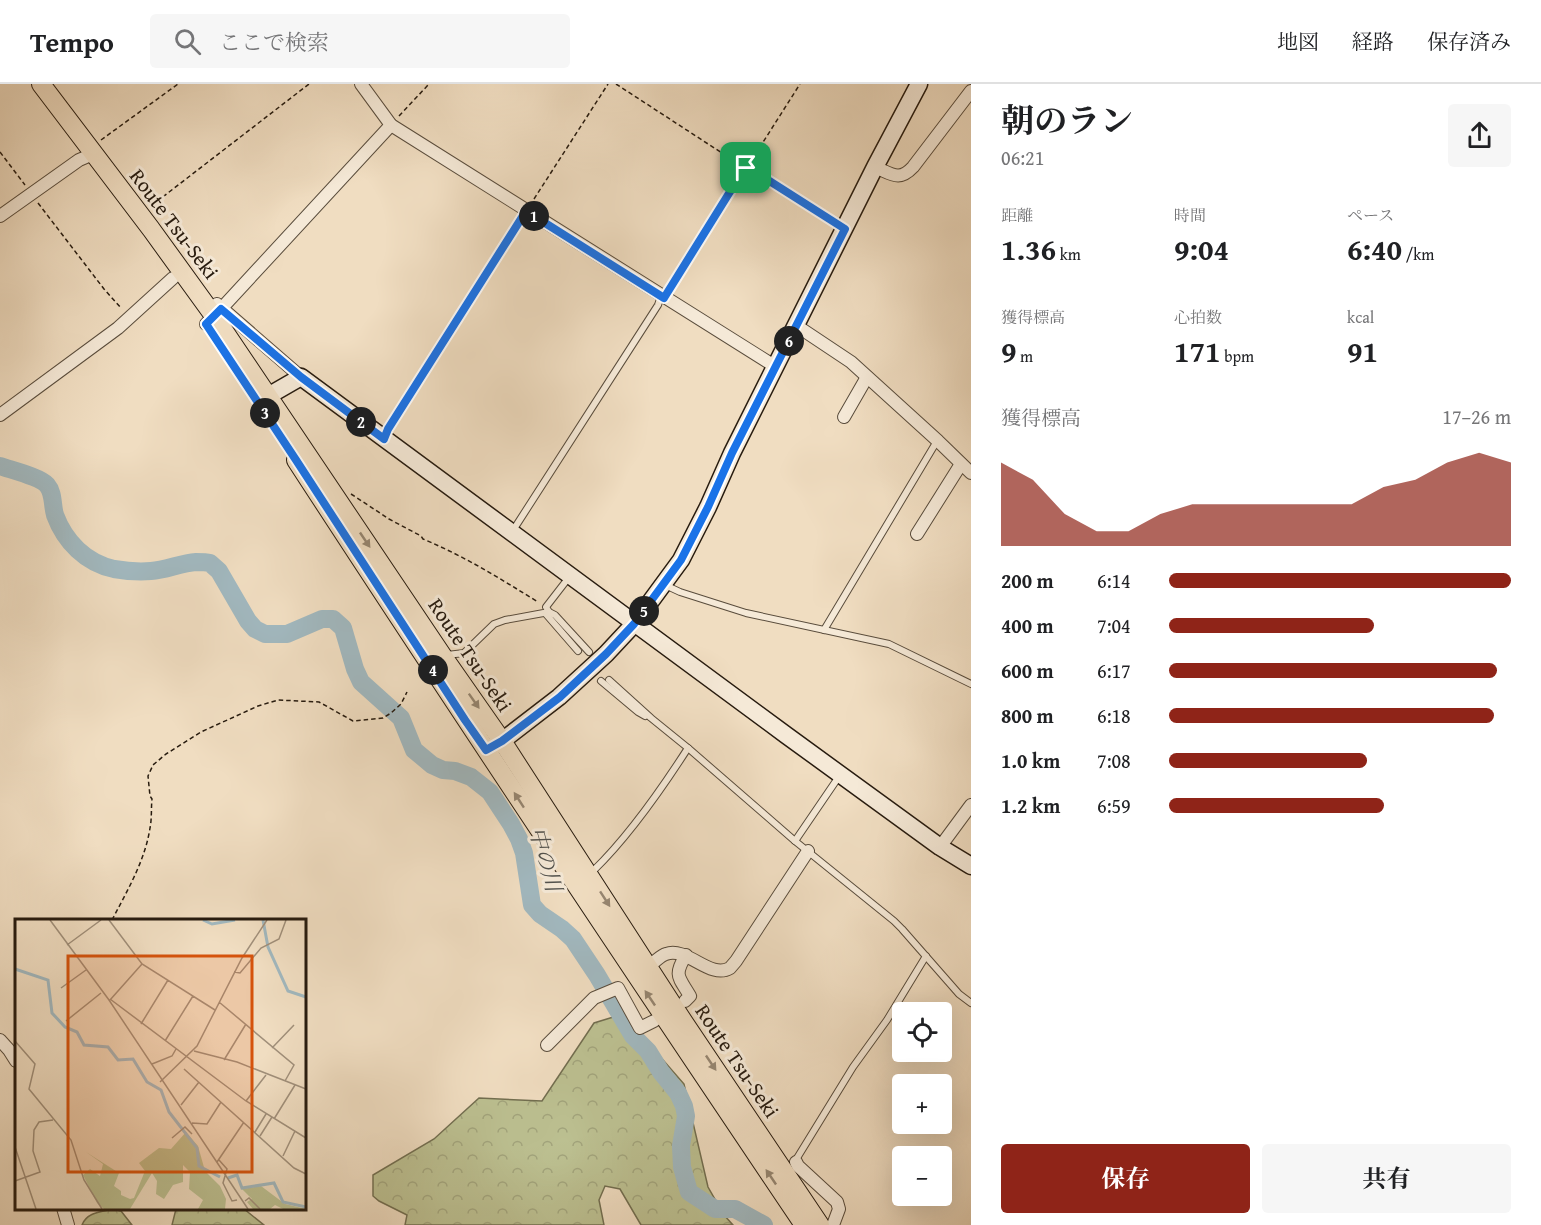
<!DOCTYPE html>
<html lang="ja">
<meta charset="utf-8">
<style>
:root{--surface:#fff;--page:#f6f6f6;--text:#202124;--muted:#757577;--line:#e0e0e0;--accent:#8f2418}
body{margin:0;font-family:"Gentium Book Plus","Noto Serif JP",serif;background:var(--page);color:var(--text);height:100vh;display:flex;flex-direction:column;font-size:22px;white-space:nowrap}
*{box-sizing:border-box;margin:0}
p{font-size:20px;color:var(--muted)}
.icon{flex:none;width:33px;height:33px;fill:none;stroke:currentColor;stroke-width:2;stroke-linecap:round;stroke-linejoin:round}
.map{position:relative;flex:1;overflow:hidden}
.sheet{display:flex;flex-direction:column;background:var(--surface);width:570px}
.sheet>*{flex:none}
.buttons{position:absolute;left:892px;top:918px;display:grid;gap:12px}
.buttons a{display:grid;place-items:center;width:60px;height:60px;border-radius:6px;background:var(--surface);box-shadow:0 6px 24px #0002;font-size:30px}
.pin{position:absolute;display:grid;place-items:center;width:51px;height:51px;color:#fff;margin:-26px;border-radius:12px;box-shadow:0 3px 9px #0006}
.km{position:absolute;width:30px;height:30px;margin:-15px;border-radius:50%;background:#222;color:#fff;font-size:16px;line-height:30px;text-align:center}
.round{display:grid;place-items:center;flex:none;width:63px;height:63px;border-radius:6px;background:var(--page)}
.head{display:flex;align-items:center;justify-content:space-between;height:102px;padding:0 30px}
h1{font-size:33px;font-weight:700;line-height:45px}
.metrics{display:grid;grid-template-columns:repeat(3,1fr);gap:9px;height:102px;padding:6px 30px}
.metrics div{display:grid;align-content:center}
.metrics b{font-size:30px;font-weight:700}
.metrics small{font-size:16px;font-weight:400}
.metrics p{font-size:16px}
.chart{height:168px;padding:12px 30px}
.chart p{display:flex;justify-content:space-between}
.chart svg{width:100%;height:108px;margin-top:6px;fill:var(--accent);opacity:.7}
.button{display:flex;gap:12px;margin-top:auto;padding:12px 30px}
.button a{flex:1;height:69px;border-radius:6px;background:var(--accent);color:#fff;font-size:24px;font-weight:700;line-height:69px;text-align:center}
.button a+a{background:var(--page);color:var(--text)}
ul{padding:0 30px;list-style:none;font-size:20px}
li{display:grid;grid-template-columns:96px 72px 1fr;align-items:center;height:45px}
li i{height:15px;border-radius:8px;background:var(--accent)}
header{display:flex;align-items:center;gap:36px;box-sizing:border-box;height:84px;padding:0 30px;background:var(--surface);border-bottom:2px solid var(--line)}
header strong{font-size:28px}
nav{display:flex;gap:33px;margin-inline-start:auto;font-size:21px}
.search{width:420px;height:54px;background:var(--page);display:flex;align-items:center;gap:15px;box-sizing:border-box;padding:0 21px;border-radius:6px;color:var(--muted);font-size:22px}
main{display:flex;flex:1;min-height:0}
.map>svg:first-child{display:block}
.forest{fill:url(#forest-crowns);stroke:#726e50;stroke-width:1.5}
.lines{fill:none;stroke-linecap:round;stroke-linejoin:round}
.river{stroke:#a1b8bf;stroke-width:18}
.lane-casing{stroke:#594c3c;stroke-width:8}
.street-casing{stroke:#594c3c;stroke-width:14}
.secondary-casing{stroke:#271b0f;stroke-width:19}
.primary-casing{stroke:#271b0f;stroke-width:20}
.path{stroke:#271b0f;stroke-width:1.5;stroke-dasharray:4.5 3;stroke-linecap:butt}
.lane{stroke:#f5e9d7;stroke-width:6}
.street{stroke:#f5e9d7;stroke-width:12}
.secondary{stroke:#f5e9d7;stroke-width:16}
.primary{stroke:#f0ddc1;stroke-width:18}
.oneway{fill:#968671}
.route-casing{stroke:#fff;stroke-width:12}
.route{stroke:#1a73e8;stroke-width:8}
.labels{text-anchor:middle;stroke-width:6;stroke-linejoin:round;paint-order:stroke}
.street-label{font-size:21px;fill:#271b0f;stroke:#f5e9d7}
.water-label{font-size:22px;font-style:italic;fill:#52524d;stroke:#f5e9d7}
.inset-river{fill:none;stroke:#a1b8bf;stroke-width:3}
.inset-road{fill:none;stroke:#a08f7a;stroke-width:1.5}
.view{fill:#d5530c;fill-opacity:0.15;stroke:#d5530c;stroke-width:3}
.inset-edge{fill:none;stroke:#271b0f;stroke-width:3}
</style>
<header>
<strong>Tempo</strong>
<div class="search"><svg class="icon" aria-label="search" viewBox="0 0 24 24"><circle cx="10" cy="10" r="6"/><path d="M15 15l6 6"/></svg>ここで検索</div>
<nav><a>地図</a><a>経路</a><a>保存済み</a></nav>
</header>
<main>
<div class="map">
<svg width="971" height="1141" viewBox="0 0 971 1141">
<defs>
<pattern id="forest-crowns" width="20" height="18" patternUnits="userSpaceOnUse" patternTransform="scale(1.5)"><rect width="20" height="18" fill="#bcc091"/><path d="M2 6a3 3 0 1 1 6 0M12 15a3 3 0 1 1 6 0" fill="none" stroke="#a2a47c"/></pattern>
</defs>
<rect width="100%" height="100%" fill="#f0ddc1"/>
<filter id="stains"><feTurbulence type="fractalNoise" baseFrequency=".00333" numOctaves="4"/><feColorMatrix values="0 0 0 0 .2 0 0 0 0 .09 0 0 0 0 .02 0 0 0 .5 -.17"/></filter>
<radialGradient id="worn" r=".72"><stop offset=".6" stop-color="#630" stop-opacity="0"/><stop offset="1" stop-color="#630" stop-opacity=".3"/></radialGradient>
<g class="forest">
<polygon points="623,930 684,1000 708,1103 724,1131 733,1141 641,1141 620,1105 605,1102 599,1116 604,1141 405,1141 407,1131 379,1117 373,1112 373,1091 434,1055 479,1014 542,1017 594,939"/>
<path d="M113 1125 121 1127 132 1141H82C87 1128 101 1128 113 1125Z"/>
<polygon points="176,1125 244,1125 264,1141 172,1141"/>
</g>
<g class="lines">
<path class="river" d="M0 382C11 386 40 393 47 401 54 409 52 421 55 431 65 458 86 479 114 485 126 487 139 488 151 487 166 486 181 479 196 478 201 478 206 478 210 479L219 487 248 537 255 545 265 550H287L322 535H333L343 544 355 585 361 598 401 634 414 666 432 681 443 686 455 687 471 693 490 708 511 740 519 755 524 769 532 821 540 830 562 845 573 855 597 891 633 952 648 967 661 988 678 1009 684 1022 686 1032 681 1062 682 1083 689 1108 715 1125H735L764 1141"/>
<g class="lane-casing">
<g id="lane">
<polyline points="385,352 388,345 526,127"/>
<polyline points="512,448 658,221 661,212"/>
<polyline points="665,501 680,508 746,529 889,560 971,600"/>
<polyline points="549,528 555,531 589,568"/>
<polyline points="545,529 578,567"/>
<polyline points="824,546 937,357"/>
<polyline points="447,571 464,569 494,540 505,536 549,528 546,523 570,492"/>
<polyline points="609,596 651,634 688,664 795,757 894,837 902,845 959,910 971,919"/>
<polyline points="601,597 638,628 645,632"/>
<polyline points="795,757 840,691"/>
<path d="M594 786C630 751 661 706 688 664"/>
<polyline points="794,1079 853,983 887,936 926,872"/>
</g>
</g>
<g class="street-casing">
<g id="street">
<polyline points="361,0 391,41 776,283"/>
<path d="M875 83C892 90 899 98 913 83L971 7"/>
<polyline points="0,132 79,76 93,70"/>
<polyline points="217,220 301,293"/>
<polyline points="206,240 221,225 391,41"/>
<polyline points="797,242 851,278 938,357 971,389"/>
<polyline points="0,331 118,244 173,194"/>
<polyline points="844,333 867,293"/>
<polyline points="917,450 961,380"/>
<polyline points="940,763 971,721"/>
<path d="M654 878C658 875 662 871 666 870 687 862 710 896 730 884 730 884 736 877 736 877L808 767"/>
<path d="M685 917 690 912C679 893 673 892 686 871"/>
<polyline points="0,956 9,966 16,977"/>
<polyline points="547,961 594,914 618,904 640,944 654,937"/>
<polyline points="796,1078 798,1082 837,1118 839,1125 833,1141"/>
<polyline points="63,1124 68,1141"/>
</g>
</g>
<g class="secondary-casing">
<g id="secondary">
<polyline points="268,312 301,293 786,651 940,763 971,782"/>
<polyline points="492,663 502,657 559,613 606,570 634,540 681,476 708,423 732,369 875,83 919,0"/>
</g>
</g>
<g class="primary-casing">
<g id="primary">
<polyline points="41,0 151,145 214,232 442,571 502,657 681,934 820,1141"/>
<path d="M296 376C463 633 633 887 804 1141"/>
</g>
</g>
<g class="path">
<polyline points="616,0 745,84"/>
<polyline points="399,32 429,0"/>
<polyline points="101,56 178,0"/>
<polyline points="0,68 25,101"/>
<polyline points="747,83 831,137"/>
<polyline points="534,115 608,0"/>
<polyline points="38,119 104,205 121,224"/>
<polyline points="151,122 309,0"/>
<polyline points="671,203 800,0"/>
<path d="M351 410 389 435 421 452 423 455C466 473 499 494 538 518"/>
<path d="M112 836C127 807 145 777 150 744 152 734 151 724 152 715L150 712 148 692 153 681 166 670 201 648 258 622 278 616 319 618 353 637 383 634 391 629 401 620 407 608"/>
</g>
<use href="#lane" class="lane"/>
<use href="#street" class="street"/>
<use href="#secondary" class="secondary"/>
<use href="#primary" class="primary"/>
</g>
<defs><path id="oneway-solid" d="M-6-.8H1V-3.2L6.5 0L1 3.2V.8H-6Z" transform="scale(1.5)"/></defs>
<g class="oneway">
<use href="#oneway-solid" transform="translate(365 456) rotate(56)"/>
<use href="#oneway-solid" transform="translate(474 617) rotate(55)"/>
<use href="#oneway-solid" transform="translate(519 716) rotate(-123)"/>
<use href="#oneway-solid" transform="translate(605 815) rotate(57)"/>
<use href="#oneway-solid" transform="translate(650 914) rotate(-124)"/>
<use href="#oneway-solid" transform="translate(711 979) rotate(56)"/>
<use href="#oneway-solid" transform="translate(771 1093) rotate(-124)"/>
</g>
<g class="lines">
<g class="route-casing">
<polygon id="route" points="746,82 845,145 732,369 708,423 681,476 634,540 606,570 560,613 502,657 486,666 465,636 296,376 206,240 221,225 301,293 384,355 388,345 526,127 664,214"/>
</g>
<use href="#route" class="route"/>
</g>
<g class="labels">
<g class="street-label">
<text transform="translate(174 140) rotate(53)" y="7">Route Tsu-Seki</text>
<text transform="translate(470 571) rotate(56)" y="7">Route Tsu-Seki</text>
<text transform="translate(737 977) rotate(56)" y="7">Route Tsu-Seki</text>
</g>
<g class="water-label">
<text transform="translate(546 775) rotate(74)" y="8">中の川</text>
</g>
</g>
<g transform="translate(15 835)">
<rect width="291" height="291" fill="#f0ddc1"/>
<path d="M171 213 183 227 190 252 205 267 211 280 210 290H183L188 281 174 270 175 253 168 246V263L158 266 149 280 141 275 142 262 137 254 115 290H89L82 284 68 256 75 250 85 257 88 245 71 233 104 254 99 267 106 272V276L115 280 119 279 130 252 124 244 144 229 156 230ZM246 267 270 285 291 290H268L260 286 255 290H238L232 283 237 280 227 270Z" fill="#bcc091"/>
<path class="inset-river" d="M188 1 197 5 220 1M248 1 253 28 273 72 291 78M0 50 33 61 37 94 50 108 62 113 69 126 93 128 103 141 118 140 132 163 146 171 154 193 182 229 184 247 205 258M213 259 222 256 227 269 259 264 268 283 291 288"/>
<path class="inset-road" d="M35 1 94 81 233 290M94 1 127 45 200 91M52 26 86 1M219 53 225 54 246 29 264 20 271 1M46 69 71 51M95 80 231 182 291 219M95 81 127 45M204 83 279 146 270 162M51 102 86 74M126 105 153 61M0 122 20 145 14 170 56 221 69 261 87 290M150 122 178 77M257 129 279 106M179 132 222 143 291 170M209 141 231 105M137 145 157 137 161 130M169 150 279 249 291 255M145 163 182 127 227 39 252 1M231 182 251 156M166 186 184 163M259 200 280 166M177 204 192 205 206 183M240 213 251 195M245 217 257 198M157 219 170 208 177 215M0 228 21 290M268 237 280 212M204 241 212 250 208 264 217 282 222 281M202 243 229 203M0 262 25 253 18 232 19 211 24 203 38 201M230 282 234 279 245 290"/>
<path class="view" d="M53 37H237V253H53Z"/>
<rect width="291" height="291" class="inset-edge"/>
</g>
<rect width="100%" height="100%" filter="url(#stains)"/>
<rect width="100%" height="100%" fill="url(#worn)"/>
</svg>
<div class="buttons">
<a><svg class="icon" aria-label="locate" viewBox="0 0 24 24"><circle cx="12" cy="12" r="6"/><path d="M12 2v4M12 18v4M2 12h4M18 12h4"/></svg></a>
<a>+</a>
<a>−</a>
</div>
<div class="pin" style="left:746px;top:84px;background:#1e9e55"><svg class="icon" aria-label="arrive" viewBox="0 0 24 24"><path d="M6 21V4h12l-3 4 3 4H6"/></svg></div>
<b class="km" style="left:534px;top:132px">1</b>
<b class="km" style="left:361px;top:338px">2</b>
<b class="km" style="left:265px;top:329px">3</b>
<b class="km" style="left:433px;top:586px">4</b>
<b class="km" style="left:644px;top:527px">5</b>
<b class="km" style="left:789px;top:257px">6</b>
</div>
<section class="sheet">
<div class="head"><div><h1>朝のラン</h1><p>06:21</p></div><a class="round"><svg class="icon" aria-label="share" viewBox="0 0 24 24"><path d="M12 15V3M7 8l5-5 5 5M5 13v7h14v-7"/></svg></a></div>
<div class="metrics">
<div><p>距離</p><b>1.36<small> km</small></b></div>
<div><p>時間</p><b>9:04</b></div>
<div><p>ペース</p><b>6:40<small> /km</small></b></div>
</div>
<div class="metrics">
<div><p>獲得標高</p><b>9<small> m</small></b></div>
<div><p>心拍数</p><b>171<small> bpm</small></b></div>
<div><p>kcal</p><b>91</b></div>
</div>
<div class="chart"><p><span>獲得標高</span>17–26 m</p>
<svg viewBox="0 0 160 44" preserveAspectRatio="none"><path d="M0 44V10L10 17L20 31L30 38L40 38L50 31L60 27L70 27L80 27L90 27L100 27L110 27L120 20L130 17L140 10L150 6L160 10V44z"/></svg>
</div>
<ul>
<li><b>200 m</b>6:14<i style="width:100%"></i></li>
<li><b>400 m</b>7:04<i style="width:60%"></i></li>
<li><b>600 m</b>6:17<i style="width:96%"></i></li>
<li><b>800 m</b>6:18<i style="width:95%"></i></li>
<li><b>1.0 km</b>7:08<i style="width:58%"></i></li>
<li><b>1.2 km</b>6:59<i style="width:63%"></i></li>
</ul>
<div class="button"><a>保存</a><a>共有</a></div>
</section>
</main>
